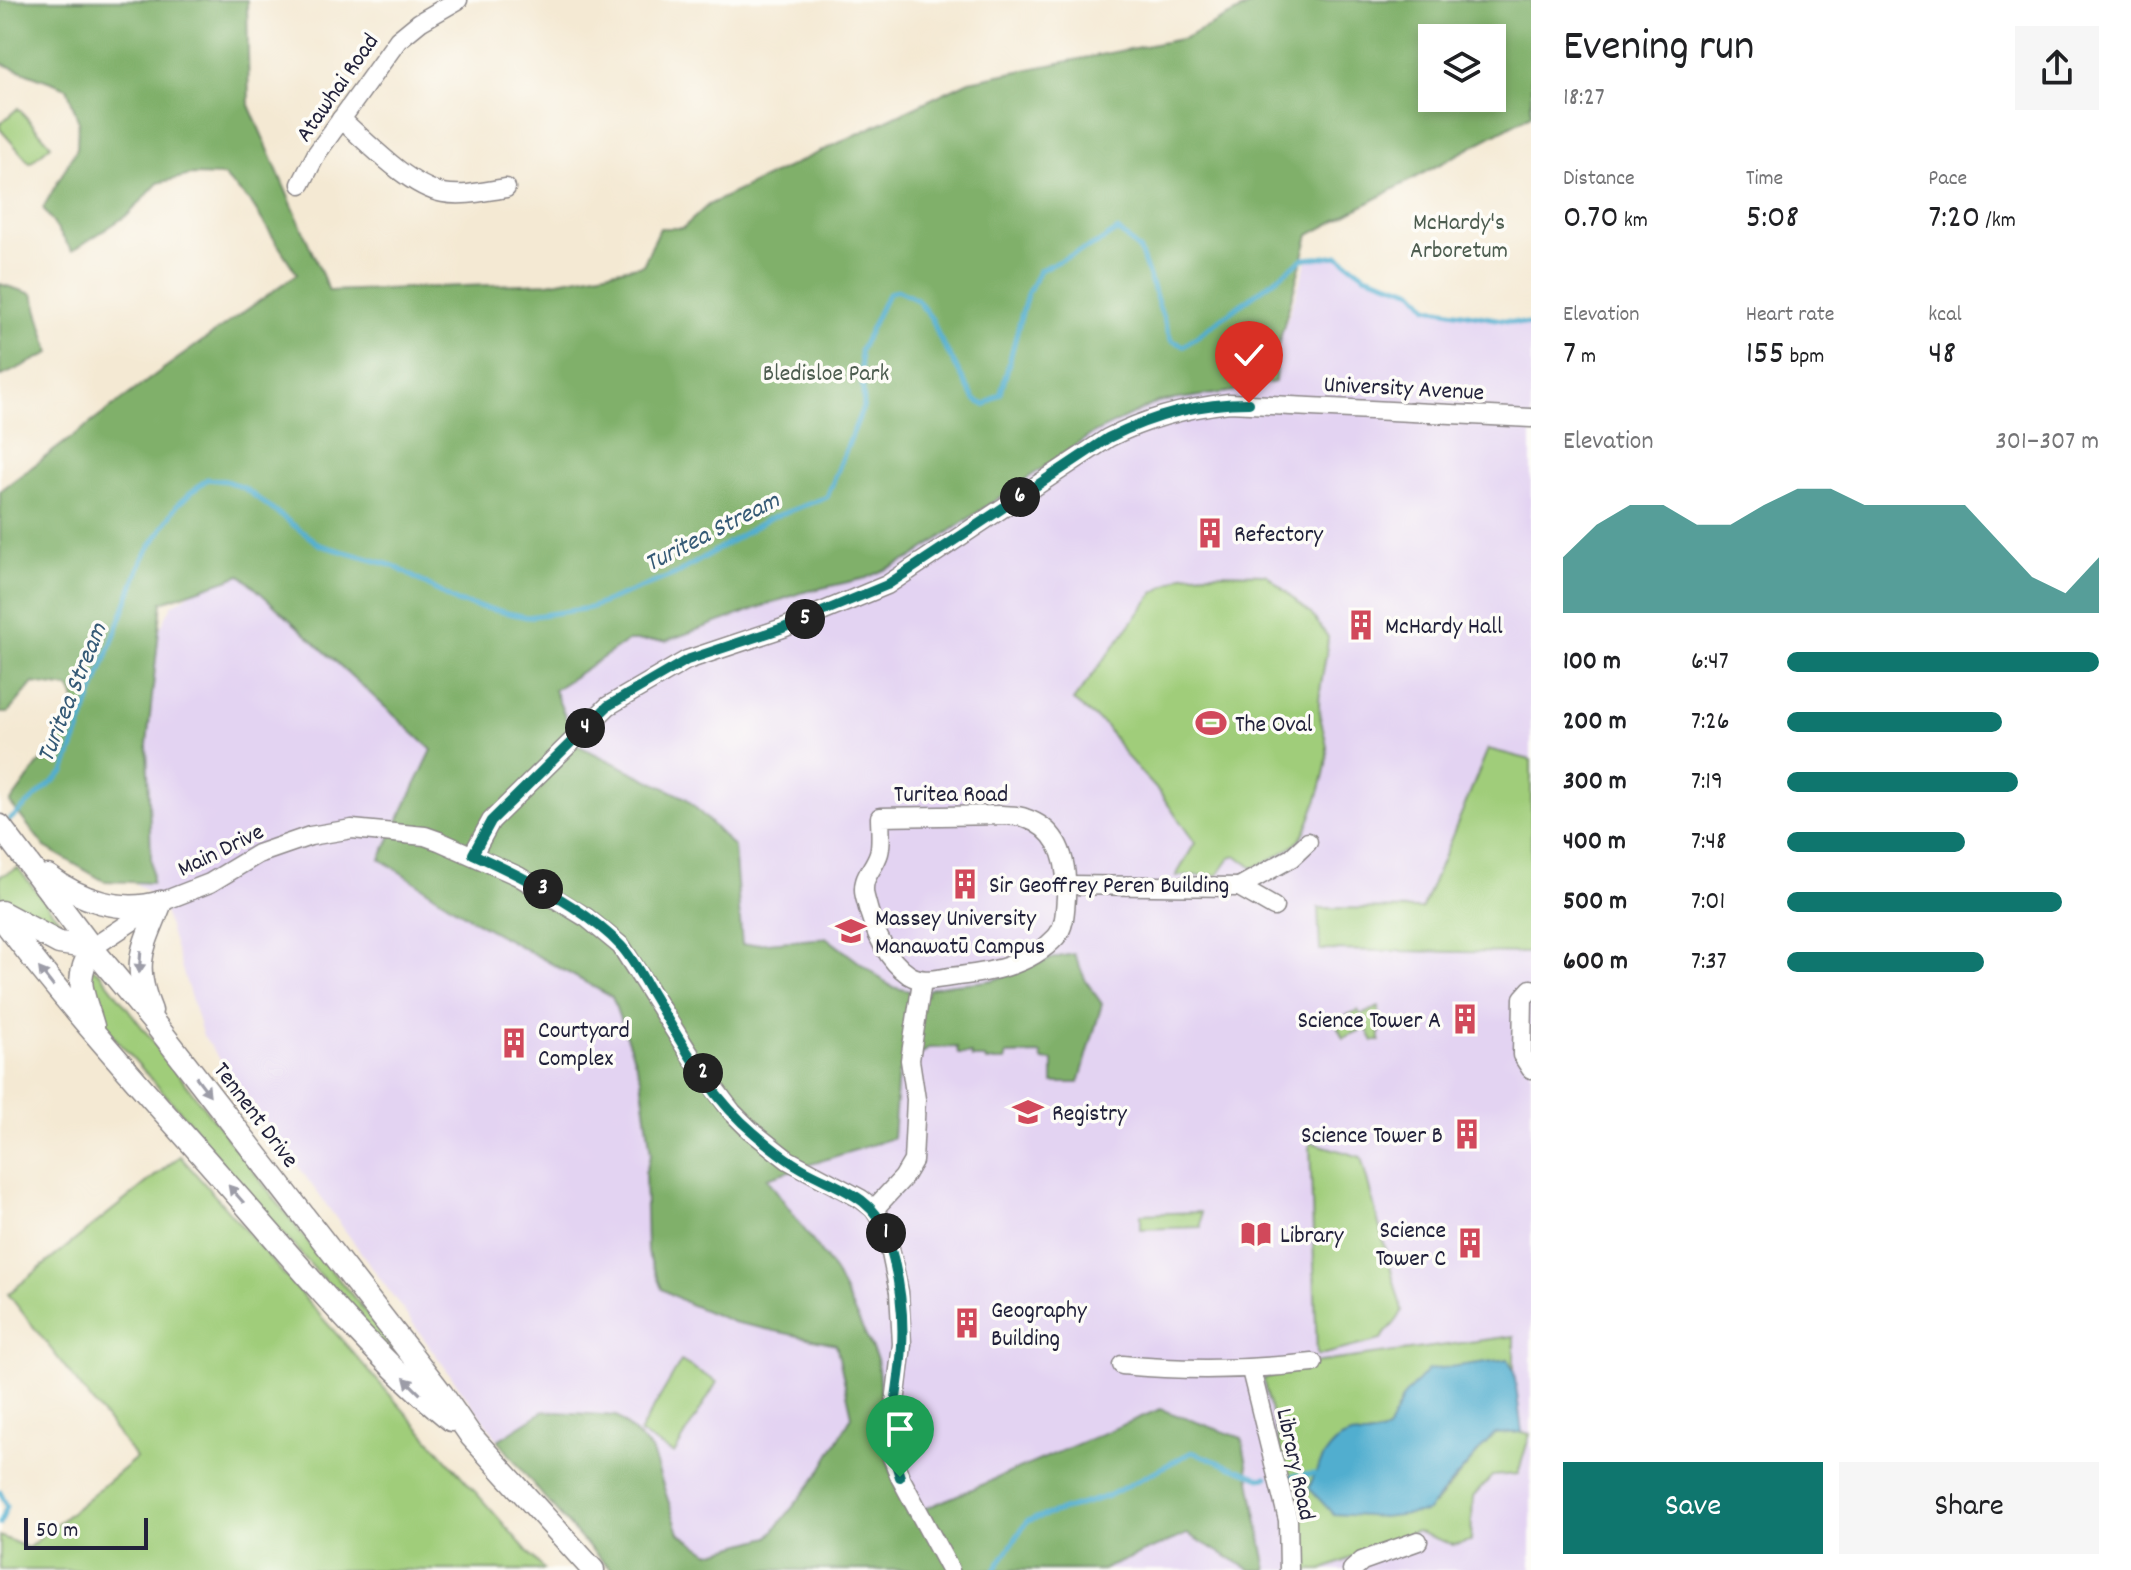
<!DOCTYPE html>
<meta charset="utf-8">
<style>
:root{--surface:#fff;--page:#f6f6f6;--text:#202124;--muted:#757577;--accent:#0f766e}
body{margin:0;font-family:Dekko,sans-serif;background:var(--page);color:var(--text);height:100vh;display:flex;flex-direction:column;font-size:30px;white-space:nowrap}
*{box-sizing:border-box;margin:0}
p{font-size:26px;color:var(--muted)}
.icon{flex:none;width:44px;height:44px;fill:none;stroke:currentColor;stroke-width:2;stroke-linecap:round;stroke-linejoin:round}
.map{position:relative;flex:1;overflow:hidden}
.details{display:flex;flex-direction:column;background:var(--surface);width:600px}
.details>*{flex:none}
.tools{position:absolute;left:1418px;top:24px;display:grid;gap:16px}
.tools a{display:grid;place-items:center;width:88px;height:88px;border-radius:0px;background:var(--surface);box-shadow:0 4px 12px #0003;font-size:40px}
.scale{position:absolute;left:24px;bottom:20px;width:124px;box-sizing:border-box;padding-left:8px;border:4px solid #22223b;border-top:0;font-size:22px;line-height:28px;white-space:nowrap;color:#22223b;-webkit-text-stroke:6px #fdfcf7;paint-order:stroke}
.pin{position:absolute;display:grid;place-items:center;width:68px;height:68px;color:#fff;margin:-82px -34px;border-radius:50% 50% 50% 0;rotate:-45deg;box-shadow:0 0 8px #0007}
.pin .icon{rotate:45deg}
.km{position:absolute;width:40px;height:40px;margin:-20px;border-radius:50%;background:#222;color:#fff;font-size:22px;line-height:40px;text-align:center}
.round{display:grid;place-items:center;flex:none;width:84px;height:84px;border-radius:0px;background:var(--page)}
.summary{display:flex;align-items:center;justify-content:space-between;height:136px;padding:0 32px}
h1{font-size:44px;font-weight:600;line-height:60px}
.figures{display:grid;grid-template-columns:repeat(3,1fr);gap:12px;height:136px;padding:8px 32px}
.figures div{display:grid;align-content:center}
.figures b{font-size:34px;font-weight:600}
.figures small{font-size:22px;font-weight:400}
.figures p{font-size:22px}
.chart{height:224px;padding:16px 32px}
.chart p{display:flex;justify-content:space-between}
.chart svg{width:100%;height:144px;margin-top:8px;fill:var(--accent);opacity:.7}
.primary-button{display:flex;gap:16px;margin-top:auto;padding:16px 32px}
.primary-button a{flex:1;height:92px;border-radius:0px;background:var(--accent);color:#fff;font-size:32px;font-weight:600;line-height:92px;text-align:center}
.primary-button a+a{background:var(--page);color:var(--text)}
ul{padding:0 32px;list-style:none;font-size:26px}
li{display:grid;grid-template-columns:128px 96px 1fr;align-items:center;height:60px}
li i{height:20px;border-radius:10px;background:var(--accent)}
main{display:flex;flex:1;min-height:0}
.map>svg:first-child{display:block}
.built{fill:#e3d3f2}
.green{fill:#a0cd7a;stroke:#61785a;stroke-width:2}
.forest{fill:#80b06a;stroke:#516952;stroke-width:2;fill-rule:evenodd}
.water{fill:#51aecf;stroke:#3a6885;stroke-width:2}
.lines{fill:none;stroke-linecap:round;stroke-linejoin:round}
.stream{stroke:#51aecf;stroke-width:5}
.minor-casing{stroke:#8b8687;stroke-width:21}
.major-casing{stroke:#8b8687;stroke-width:25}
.minor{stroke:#fff;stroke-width:18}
.major{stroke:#fff;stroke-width:22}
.oneway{fill:#9c9ca7}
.route-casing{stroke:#fff;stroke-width:16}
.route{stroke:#0f766e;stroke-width:10}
.labels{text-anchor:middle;stroke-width:7;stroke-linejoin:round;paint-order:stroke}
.street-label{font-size:24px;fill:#22223b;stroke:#fdfcf7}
.park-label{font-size:24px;fill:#4e5e51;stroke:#fdfcf7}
.poi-label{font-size:24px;fill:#22223b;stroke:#fdfcf7;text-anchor:start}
.water-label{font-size:26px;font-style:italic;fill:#355a76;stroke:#fdfcf7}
</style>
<main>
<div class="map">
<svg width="1531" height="1570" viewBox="0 0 1531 1570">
<rect width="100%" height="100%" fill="#fdfcf7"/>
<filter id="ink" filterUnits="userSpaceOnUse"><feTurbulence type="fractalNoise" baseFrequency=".0125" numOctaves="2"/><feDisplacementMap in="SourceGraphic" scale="16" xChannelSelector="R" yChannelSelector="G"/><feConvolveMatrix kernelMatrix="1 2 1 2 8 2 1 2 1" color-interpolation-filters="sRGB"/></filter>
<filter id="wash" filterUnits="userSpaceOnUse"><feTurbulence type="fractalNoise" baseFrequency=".006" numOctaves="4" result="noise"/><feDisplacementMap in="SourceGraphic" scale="32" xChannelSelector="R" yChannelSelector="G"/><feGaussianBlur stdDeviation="1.8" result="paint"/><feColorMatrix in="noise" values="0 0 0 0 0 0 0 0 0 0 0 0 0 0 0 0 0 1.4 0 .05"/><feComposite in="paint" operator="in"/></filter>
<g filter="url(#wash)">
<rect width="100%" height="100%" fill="#f4e9d3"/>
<polygon class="built" points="1339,256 1365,275 1414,291 1428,307 1531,325 1531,1570 612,1570 574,1533 498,1440 203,1036 161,902 53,824 115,719 172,605 265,547 554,690 628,641 666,641 800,593 866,578 911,558 1092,434 1158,402 1229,392 1275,382 1277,350 1308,258"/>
<g class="green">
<polygon points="18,108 51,145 30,163 0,129 0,124"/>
<path d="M1206 573 1266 574 1311 614 1328 637C1327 661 1319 682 1319 706 1319 721 1326 734 1327 748 1329 767 1311 823 1301 838 1291 851 1267 861 1253 868L1237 856 1230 858 1218 875 1176 876 1195 843 1160 793 1126 756 1106 726 1073 701 1154 593 1183 575Z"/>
<polygon points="1488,749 1531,760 1531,953 1320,950 1318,908 1422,909"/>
<polygon points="18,868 75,940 20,917 0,899 0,876"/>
<polygon points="88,965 101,974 315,1251 448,1410 381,1343 255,1203 193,1126 113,1036 94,1006"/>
<polygon points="1379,1007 1380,1041 1373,1041 1366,1028 1343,1038 1335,1021 1358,1010 1361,1015"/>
<path d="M1310 1142 1361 1157 1402 1311C1397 1325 1387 1328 1381 1340L1317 1356Z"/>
<polygon points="180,1156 544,1570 0,1570 0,1536 28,1548 136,1458 8,1294"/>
<polygon points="1201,1212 1201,1227 1141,1229 1141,1214"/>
<polygon points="1514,1336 1514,1371 1508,1359 1403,1397 1387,1431 1362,1437 1434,1505 1494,1434 1522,1432 1530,1434 1518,1474 1492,1476 1473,1497 1471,1541 1453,1545 1416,1531 1322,1570 1301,1570 1297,1519 1263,1379 1313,1363"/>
<polygon points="681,1361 717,1382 674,1454 639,1433"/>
</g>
<g class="forest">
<path d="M0 0H247L249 105 329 291 548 283 643 265 660 228H683L708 205 969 81 1185 38 1261 0H1531V115L1309 235 1277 350 1275 382 1229 392 1158 402 1092 434 911 558 866 578 800 593 666 641H628L554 690 577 745 686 798 734 847 742 945 827 938 892 987 927 995 928 990C946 981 976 985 996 979 1026 971 1042 958 1074 954L1086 981 1102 1004 1079 1083H1053V1061L1042 1060 1041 1054 1006 1055V1061H986L985 1058H972L971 1054H958L957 1047 929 1048 898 1073 893 1138 767 1178 835 1272 877 1359 887 1459 908 1516 1160 1409 1242 1438 1267 1570H1251L1187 1534 1102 1570H612C570 1530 534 1486 498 1440L544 1411 616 1416 651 1449 679 1533 710 1553 769 1537 818 1475 852 1416 836 1344 733 1322 689 1304 662 1289 647 1252 645 1173 651 1154 641 1078 612 997 476 922 380 859 432 750 241 575 162 602 147 745 152 883 104 881 45 847 10 803 72 718C76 706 77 699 69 688L33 683 8 713H0V491L159 372 297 274 251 203 224 176 191 175 158 183 129 214 72 251 43 208 77 148 78 120 67 88 0 63ZM1432 38H1492V98H1432Z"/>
<polygon points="0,284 33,294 50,353 0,377"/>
</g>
<path class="water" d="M1508 1359 1514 1371 1522 1432 1494 1434 1426 1512 1382 1517 1333 1514 1309 1488C1316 1470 1328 1442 1348 1436 1357 1433 1352 1435 1361 1436 1369 1437 1379 1433 1387 1431L1403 1397 1428 1370Z"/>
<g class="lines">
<g class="stream">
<polyline points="4,825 64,772 143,558 178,504 207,479 226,481 244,488 320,545 394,566 457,602 527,617 590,608 678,573 768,519 827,497 864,405 860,351 883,303 889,293 897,290 917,300 932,319 939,337 975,400 985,405 1001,393 1027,294 1040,270 1098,243 1118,230 1140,251 1171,340 1184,346 1303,259 1339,256 1365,275 1414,291 1428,307 1531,325"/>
<polyline points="1287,1476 1314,1474"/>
<polyline points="0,1492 7,1506 0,1524"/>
<polyline points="995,1570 1027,1521 1108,1496 1192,1452 1260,1478 1267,1477"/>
</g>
</g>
</g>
<g filter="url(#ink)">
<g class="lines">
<g class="minor-casing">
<g id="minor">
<path d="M341 119C368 143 408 186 443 193 464 197 486 191 506 188"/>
<polyline points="301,184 317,153 398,40 420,22 458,0"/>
<path d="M1001 815C1008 816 1018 815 1025 818 1061 830 1068 864 1066 897 1065 911 1065 927 1056 937 1029 967 986 973 950 977 935 979 922 983 909 975 884 958 872 926 865 897 860 877 874 870 879 853 882 842 880 828 880 817Z"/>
<path d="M473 854 491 821 608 706 687 660 783 628 887 585 1108 438C1147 418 1186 408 1229 403L1531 418"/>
<polyline points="1067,885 1239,887 1274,907"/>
<polyline points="1239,887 1291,858 1308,842"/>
<polyline points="92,948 161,902 210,883 258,854 310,836 352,829 425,836 439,841 518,876 587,918 621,946 694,1061 732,1112 750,1130 788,1160 861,1199 874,1209 882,1222 888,1239 899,1292 902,1344 893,1420 893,1459 900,1477 950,1570"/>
<polyline points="1531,989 1523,998 1522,1055 1531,1069"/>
<polyline points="874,1209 903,1178 913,1161 916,1099 910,1060 922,981"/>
<path d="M1122 1365C1186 1371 1249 1370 1313 1363"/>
<polyline points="1251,1370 1288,1520 1289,1570"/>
<polyline points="1352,1570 1362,1561 1418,1541"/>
</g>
</g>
<g class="major-casing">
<g id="major">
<polyline points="0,826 92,948 155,1024 442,1394 471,1436 593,1570"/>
<path d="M48 876C80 900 121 914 161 902"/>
<path d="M1 912 59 943 92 948C73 982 83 991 93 1026"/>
<path d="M0 916C71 1011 151 1097 229 1186 299 1265 369 1353 451 1420"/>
<path d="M151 1011C131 962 143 949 161 902"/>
</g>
</g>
<use href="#minor" class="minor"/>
<use href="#major" class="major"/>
</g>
<defs><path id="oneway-solid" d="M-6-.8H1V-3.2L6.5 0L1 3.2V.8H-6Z" transform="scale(2)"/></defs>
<g class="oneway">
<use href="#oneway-solid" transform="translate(140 962) rotate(94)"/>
<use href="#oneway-solid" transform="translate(46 977) rotate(-128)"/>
<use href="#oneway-solid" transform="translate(203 1086) rotate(53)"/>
<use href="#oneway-solid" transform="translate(236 1194) rotate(-131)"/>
<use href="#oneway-solid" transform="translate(412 1386) rotate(-135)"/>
</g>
</g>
<g class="lines" filter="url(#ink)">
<g class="route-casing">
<path id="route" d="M900 1477C884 1434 900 1391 902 1346 904 1311 898 1272 888 1239 876 1196 837 1188 803 1169 785 1159 769 1146 754 1133 709 1096 681 1041 651 992 642 977 633 959 621 946 586 909 520 875 473 854L491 821 608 706 687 660 783 628 887 585 1108 438C1153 415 1199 403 1249 403"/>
</g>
<use href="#route" class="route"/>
</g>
<defs>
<g id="building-bare" transform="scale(2.4)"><path d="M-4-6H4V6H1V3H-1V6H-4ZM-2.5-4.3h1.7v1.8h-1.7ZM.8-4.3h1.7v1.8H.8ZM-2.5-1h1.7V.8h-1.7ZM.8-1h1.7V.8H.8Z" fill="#d1495b" stroke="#fdfcf7" stroke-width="2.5" paint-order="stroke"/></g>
<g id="stadium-bare" transform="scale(2.4)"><path d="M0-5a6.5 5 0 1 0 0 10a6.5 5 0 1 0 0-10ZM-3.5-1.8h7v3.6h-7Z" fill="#d1495b" stroke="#fdfcf7" stroke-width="2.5" paint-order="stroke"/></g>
<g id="university-bare" transform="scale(2.4)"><path d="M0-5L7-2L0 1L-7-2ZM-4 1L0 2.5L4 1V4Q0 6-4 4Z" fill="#d1495b" stroke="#fdfcf7" stroke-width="2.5" paint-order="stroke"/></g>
<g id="library-bare" transform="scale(2.4)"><path d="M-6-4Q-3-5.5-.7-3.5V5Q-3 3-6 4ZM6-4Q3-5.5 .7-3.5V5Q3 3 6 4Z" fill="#d1495b" stroke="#fdfcf7" stroke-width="2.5" paint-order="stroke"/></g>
</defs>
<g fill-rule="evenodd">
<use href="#building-bare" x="1210" y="533"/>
<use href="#building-bare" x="1361" y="625"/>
<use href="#stadium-bare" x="1211" y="723"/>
<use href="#building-bare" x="965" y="884"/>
<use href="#university-bare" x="851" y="931"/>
<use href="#building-bare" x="1465" y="1019"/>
<use href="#building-bare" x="514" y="1043"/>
<use href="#university-bare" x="1028" y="1112"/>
<use href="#building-bare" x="1467" y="1134"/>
<use href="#library-bare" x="1256" y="1234"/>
<use href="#building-bare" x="1470" y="1243"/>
<use href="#building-bare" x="967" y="1323"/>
</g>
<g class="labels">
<g class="street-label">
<text transform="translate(336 87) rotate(-55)" y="8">Atawhai Road</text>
<text transform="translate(1404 387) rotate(3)" y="8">University Avenue</text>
<text x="951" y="801">Turitea Road</text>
<text transform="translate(220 849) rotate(-26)" y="8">Main Drive</text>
<text transform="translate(257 1114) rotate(53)" y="8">Tennent Drive</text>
<text transform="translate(1297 1464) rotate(78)" y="8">Library Road</text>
</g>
<g class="park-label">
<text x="1459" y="229">McHardy's<tspan x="1459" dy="28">Arboretum</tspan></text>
<text x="826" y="380">Bledisloe Park</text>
</g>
<g class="poi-label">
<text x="1234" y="541">Refectory</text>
<text x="1385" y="633">McHardy Hall</text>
<text x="1235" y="731">The Oval</text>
<text x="989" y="892">Sir Geoffrey Peren Building</text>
<text x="875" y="925">Massey University<tspan x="875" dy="28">Manawatū Campus</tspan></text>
<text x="1441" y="1027" text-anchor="end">Science Tower A</text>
<text x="538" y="1037">Courtyard<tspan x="538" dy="28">Complex</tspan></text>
<text x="1052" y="1120">Registry</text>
<text x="1443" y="1142" text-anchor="end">Science Tower B</text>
<text x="1446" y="1237" text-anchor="end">Science<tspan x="1446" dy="28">Tower C</tspan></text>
<text x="1280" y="1242">Library</text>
<text x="991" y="1317">Geography<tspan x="991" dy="28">Building</tspan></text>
</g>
<g class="water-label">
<text transform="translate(711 530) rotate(-27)" y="9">Turitea Stream</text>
<text transform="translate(70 692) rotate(-68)" y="9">Turitea Stream</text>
</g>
</g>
</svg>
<div class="tools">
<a><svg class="icon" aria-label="layers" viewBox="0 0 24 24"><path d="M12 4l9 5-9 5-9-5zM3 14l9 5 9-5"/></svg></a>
</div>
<div class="scale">50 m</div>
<div class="pin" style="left:900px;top:1477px;background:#1e9e55"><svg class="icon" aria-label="arrive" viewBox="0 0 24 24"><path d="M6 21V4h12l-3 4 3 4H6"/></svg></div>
<div class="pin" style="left:1249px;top:403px;background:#d93025"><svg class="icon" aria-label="check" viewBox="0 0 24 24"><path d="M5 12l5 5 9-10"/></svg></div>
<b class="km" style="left:886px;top:1233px">1</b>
<b class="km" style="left:703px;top:1073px">2</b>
<b class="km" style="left:543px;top:889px">3</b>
<b class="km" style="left:585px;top:728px">4</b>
<b class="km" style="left:805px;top:619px">5</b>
<b class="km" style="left:1020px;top:497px">6</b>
</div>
<section class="details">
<div class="summary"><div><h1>Evening run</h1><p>18:27</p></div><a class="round"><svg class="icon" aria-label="share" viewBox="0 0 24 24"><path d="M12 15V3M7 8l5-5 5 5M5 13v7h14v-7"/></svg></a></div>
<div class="figures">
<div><p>Distance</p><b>0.70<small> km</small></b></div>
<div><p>Time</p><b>5:08</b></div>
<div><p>Pace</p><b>7:20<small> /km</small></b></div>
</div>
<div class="figures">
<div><p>Elevation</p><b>7<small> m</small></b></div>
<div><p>Heart rate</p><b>155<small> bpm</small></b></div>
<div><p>kcal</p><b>48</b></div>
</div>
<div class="chart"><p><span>Elevation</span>301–307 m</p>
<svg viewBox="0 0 160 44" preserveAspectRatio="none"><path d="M0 44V27L10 17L20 11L30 11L40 17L50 17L60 11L70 6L80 6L90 11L100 11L110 11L120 11L130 22L140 33L150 38L160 27V44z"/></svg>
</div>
<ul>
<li><b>100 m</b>6:47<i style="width:100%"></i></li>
<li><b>200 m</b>7:26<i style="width:69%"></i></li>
<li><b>300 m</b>7:19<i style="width:74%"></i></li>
<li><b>400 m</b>7:48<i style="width:57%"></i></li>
<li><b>500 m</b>7:01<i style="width:88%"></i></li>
<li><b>600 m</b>7:37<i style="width:63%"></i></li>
</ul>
<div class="primary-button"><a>Save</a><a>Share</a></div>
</section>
</main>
